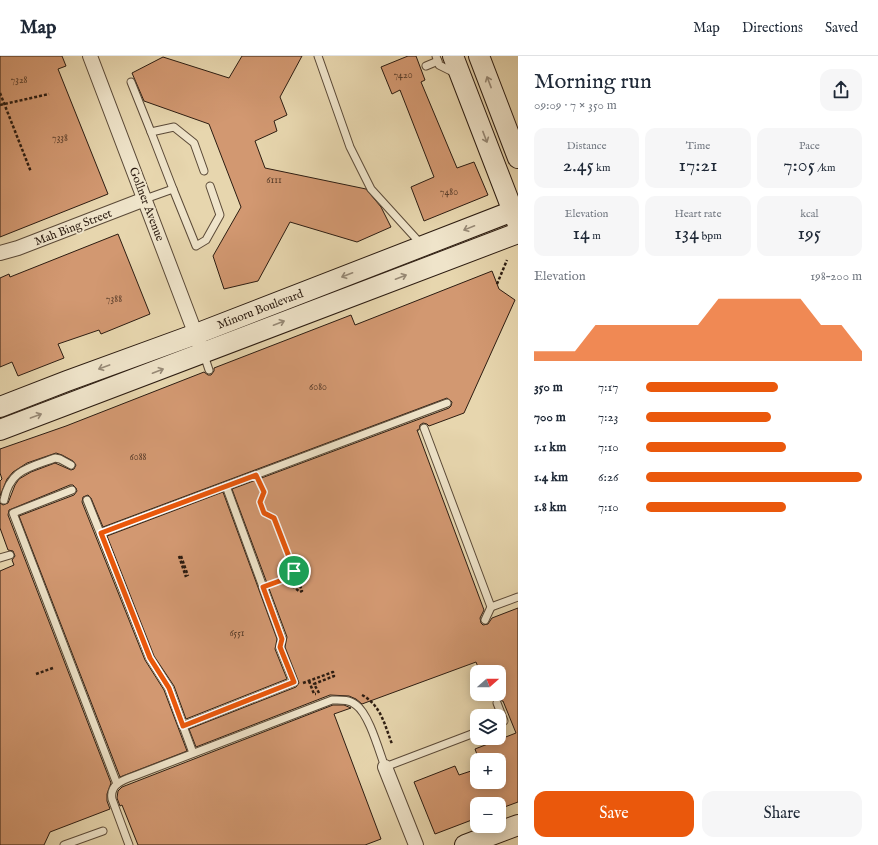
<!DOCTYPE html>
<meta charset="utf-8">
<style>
:root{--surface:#fff;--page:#f6f6f7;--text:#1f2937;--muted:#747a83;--line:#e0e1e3;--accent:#ea580c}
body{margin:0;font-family:"IM FELL English",serif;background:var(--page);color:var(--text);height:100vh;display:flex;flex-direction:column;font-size:15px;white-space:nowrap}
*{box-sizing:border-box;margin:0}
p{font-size:13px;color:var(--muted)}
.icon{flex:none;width:22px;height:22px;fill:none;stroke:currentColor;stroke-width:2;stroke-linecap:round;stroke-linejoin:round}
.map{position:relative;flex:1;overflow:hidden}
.panel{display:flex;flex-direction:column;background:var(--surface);width:360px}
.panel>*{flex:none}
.needle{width:26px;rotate:69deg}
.fabs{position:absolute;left:470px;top:609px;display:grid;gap:8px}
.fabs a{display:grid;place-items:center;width:36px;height:36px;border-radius:8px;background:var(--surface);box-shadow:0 2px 10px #0003;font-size:20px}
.pin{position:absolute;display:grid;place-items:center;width:34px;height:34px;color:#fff;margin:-17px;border:2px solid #fff;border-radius:50%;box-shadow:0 1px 4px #0007}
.round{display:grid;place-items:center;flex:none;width:42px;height:42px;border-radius:12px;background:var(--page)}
.summary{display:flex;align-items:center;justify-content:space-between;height:68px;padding:0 16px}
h1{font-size:22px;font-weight:600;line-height:30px}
.metrics{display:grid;grid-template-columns:repeat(3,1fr);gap:6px;height:68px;padding:4px 16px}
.metrics div{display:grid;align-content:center;border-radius:10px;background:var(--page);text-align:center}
.metrics b{font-size:20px;font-weight:600}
.metrics small{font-size:11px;font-weight:400}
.metrics p{font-size:11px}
.chart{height:112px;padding:8px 16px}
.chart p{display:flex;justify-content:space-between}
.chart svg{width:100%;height:72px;margin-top:4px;fill:var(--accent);opacity:.7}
.cta{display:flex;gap:8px;margin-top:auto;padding:8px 16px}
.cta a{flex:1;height:46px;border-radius:12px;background:var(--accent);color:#fff;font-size:16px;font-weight:600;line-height:46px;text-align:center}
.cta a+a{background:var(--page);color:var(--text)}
ul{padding:0 16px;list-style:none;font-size:13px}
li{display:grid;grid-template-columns:64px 48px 1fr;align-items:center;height:30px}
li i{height:10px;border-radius:5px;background:var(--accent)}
header{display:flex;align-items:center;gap:24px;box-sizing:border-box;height:56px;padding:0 20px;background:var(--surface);border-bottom:1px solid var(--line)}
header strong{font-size:19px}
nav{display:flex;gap:22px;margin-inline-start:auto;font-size:14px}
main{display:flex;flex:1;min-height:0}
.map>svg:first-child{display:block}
.building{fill:#d29871;stroke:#2c1c11}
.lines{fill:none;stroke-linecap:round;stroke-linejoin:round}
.lane-casing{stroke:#5b4a38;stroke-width:9}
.street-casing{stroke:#5b4a38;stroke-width:16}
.secondary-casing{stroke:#2c1c11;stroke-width:22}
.path{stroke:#2c1c11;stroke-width:2.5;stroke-dasharray:3 2;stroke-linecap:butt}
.lane{stroke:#efe4ca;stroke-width:7}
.street{stroke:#efe4ca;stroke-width:14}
.secondary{stroke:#efe4ca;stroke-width:20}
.oneway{stroke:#978a77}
.route-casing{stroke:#fff;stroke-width:8}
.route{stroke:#ea580c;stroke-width:5}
.labels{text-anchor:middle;stroke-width:4;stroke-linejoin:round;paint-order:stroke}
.number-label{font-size:10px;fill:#563b29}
.street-label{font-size:12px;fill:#2c1c11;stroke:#efe4ca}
</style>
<header>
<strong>Map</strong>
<nav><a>Map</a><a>Directions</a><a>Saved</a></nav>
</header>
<main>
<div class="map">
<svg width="518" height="789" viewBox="0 0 518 789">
<rect width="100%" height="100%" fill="#e7d6ae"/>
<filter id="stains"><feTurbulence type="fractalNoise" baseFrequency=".005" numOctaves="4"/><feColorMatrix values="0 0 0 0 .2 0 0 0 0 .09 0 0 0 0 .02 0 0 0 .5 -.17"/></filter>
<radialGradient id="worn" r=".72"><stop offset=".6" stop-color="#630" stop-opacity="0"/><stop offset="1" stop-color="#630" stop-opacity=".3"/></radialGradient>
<g class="building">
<polygon points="0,0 62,0 66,10 58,13 108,138 0,181"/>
<polygon points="242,0 302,0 280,41 287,59 274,65 277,75 255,85 265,112 366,133 381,151 391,171 357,186 290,166 258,225 224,233 213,200 241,151 209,68 144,45 132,17 163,1 229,22"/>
<polygon points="408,0 416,0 425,24 421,26 457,112 474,106 488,139 424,165 411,131 434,121 400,34 392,38 381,11"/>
<polygon points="118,178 150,258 101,278 99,274 58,288 64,302 18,320 12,306 0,311 0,222 9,218 10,221"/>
<polygon points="492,215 499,233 515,244 464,357 429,370 427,368 423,367 420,369 419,374 417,374 484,554 480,562 481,567 483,569 488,568 492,562 518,552 518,746 499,753 499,748 477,748 477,762 435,778 414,726 455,710 459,719 477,713 477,726 499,726 499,704 479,704 475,693 516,677 503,645 502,645 499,643 499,616 480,616 476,606 362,648 356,643 349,640 330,639 196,691 189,673 296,631 299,627 285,591 287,581 232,433 449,352 451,350 452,346 447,342 103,471 91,442 88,439 83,441 82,446 145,604 164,634 187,695 120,721 19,460 74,439 77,435 76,432 73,429 70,429 9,454 8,459 111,727 107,738 107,745 110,753 50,776 44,789 0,789 0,515 14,509 12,504 15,500 13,495 8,494 0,472 0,447 3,449 8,447 15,429 19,423 31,416 55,407 71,414 74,413 76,409 73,405 62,399 56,397 27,407 13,416 7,423 0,440 0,425 2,423 0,417 0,393 66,370 204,316 208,319 211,319 214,315 214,312 351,259 355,269"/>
<polygon points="223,436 277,583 275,593 287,623 186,663 174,630 154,600 107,480"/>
<polygon points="333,649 344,649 351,652 334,658 381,783 365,789 138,789 122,749 120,750 117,742 118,735 122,731"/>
</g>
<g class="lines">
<g class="lane-casing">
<g id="lane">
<polyline points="318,0 350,91 371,133 421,188"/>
<polyline points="436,0 439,9 451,15 456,15"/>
<polyline points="426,10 438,5"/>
<polyline points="131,26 151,76"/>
<polyline points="173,133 151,76 174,71 194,87 204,115"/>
<polyline points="145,143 173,133 196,190 206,184 220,159 210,130"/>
<polyline points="204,299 209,314"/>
<polyline points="424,372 491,551 485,564"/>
<polyline points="72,434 13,457 117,728"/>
<path d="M4 444C10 413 29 412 55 402L60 403 71 409"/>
<polyline points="87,444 150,602 169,632 193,697"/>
<polyline points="101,477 447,347"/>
<polyline points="0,502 10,499"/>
<polyline points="491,551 518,541"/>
<polyline points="497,647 504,665 499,667"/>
<polyline points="183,670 294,626 280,591 282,583 226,430"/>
<polyline points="64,789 103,775"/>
<path d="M129 789 112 743C109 727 126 723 137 719L332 644C340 644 349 643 356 649 369 658 379 695 385 711L477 676"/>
</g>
</g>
<g class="street-casing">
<g id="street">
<polyline points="90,0 199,287"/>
<polyline points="0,197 18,192 145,143"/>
<polyline points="385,711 416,789"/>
</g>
</g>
<g class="secondary-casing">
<g id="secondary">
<polyline points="453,0 517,166"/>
<polyline points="479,0 518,102"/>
<polyline points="0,351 67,325 196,278 518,153"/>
<polyline points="0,374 518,177"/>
<polyline points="465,789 518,769"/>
</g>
</g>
<g class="path">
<polyline points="0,37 31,116"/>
<polyline points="0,49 49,38"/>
<polyline points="497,228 507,204"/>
<polyline points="260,428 264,436 260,446 264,457 274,462 302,535 300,536 284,523 272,528"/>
<polyline points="179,500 186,521"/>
<polyline points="181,500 188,520"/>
<polyline points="284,523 296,519"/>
<polyline points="36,618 53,612"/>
<polyline points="309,625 314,638 316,638"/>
<polyline points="303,627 333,616 334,620 314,628 319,637"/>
<path d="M362 639C381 649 385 670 392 688"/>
</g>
<use href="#lane" class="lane"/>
<use href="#street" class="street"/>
<use href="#secondary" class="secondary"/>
</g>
<defs><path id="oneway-shaft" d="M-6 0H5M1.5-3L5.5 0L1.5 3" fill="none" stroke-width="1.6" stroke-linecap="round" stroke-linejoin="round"/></defs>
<g class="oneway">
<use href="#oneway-shaft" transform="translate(489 26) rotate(-111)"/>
<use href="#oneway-shaft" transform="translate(485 81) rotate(69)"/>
<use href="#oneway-shaft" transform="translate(469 172) rotate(158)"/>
<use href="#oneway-shaft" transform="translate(347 219) rotate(159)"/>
<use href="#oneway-shaft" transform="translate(401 221) rotate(-21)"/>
<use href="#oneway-shaft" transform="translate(279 267) rotate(-21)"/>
<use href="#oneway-shaft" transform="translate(104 311) rotate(160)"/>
<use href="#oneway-shaft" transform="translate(158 315) rotate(-21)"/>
<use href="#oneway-shaft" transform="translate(36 360) rotate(-20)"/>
</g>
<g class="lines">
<g class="route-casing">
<polygon id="route" points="256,419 264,436 260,446 264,457 274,462 296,519 263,531 282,583 280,591 294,626 183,670 169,632 150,602 101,477"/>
</g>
<use href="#route" class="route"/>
</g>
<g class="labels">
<g class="number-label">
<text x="403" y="22">7420</text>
<text x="19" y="27">7328</text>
<text x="60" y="85">7338</text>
<text x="274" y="127">6111</text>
<text x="449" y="139">7480</text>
<text x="114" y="246">7388</text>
<text x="318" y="334">6080</text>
<text x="138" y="404">6088</text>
<text x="237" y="580">6551</text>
</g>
<g class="street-label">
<text transform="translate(147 148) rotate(69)" y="4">Gollner Avenue</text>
<text transform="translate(73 171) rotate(-21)" y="4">Mah Bing Street</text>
<text transform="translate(260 253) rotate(-21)" y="4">Minoru Boulevard</text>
</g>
</g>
<rect width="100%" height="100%" filter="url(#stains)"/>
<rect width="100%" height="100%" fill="url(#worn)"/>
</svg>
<div class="fabs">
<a><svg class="needle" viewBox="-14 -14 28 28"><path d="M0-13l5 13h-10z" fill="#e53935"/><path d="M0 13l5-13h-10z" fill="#747a83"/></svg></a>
<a><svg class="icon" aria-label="layers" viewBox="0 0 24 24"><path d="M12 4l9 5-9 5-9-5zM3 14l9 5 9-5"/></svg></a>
<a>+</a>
<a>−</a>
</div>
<div class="pin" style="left:294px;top:515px;background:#1e9e55"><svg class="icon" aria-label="arrive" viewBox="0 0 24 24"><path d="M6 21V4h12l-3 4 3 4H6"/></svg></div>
</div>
<section class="panel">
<div class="summary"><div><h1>Morning run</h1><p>09:09 · 7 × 350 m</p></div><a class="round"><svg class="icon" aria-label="share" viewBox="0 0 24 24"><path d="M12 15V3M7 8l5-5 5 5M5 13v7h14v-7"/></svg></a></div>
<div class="metrics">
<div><p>Distance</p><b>2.45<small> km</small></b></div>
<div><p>Time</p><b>17:21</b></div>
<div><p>Pace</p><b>7:05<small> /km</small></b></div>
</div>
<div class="metrics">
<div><p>Elevation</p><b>14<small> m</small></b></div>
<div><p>Heart rate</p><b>134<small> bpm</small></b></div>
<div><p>kcal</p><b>195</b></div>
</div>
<div class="chart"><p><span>Elevation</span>198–200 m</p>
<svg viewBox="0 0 160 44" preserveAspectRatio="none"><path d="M0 44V38L10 38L20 38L30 22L40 22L50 22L60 22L70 22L80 22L90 6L100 6L110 6L120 6L130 6L140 22L150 22L160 38V44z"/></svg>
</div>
<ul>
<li><b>350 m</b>7:17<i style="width:61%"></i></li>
<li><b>700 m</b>7:23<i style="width:58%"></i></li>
<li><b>1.1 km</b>7:10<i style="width:65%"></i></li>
<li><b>1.4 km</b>6:26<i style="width:100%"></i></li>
<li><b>1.8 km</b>7:10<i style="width:65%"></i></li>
</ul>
<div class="cta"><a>Save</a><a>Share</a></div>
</section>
</main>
